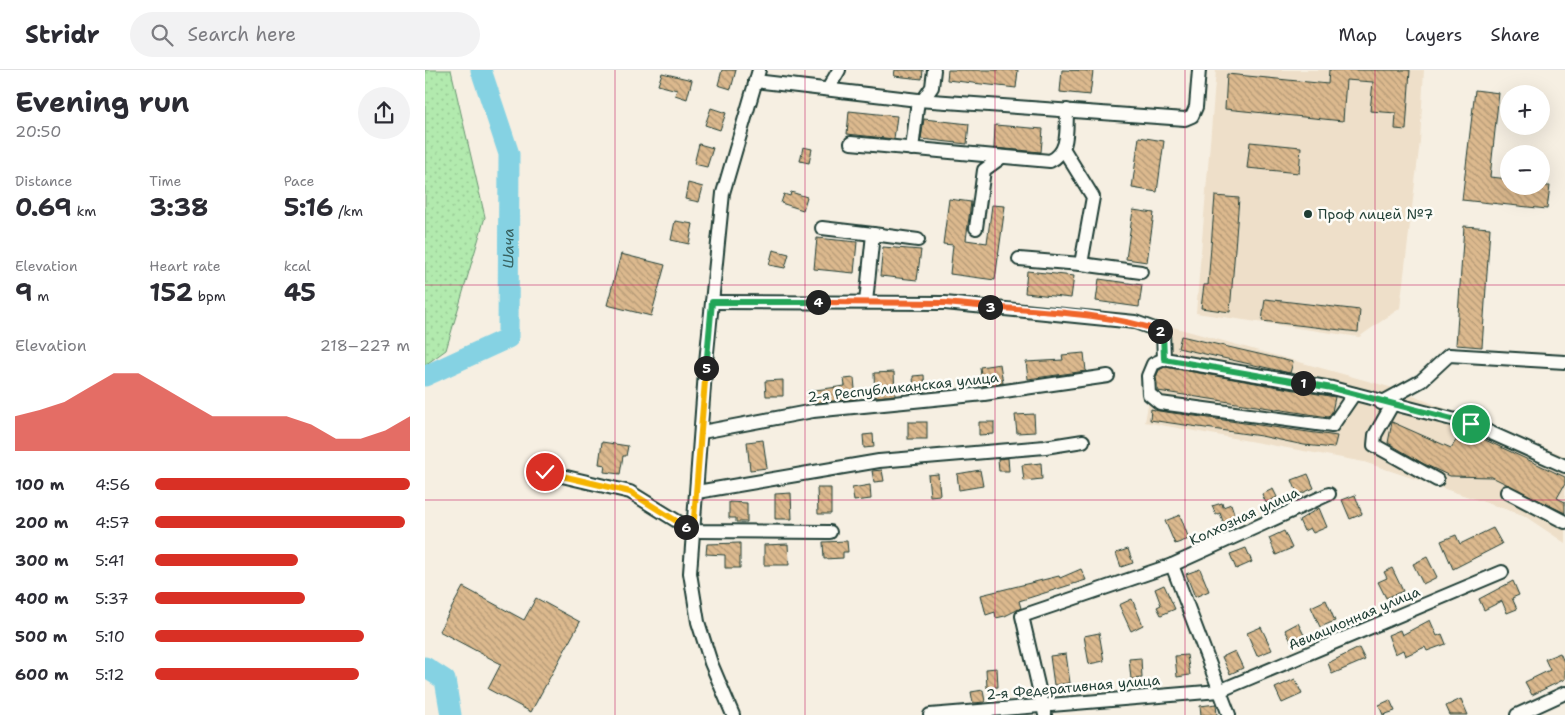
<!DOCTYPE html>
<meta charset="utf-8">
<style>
:root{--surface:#fff;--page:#f2f2f3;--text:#2b2b33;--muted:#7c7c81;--line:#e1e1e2;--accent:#d93025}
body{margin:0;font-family:"Shantell Sans",sans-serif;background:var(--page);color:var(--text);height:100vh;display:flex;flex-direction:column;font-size:19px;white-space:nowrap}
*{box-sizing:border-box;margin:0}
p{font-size:16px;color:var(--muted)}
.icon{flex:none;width:28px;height:28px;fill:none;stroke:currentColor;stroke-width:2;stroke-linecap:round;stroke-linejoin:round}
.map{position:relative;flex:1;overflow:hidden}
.sheet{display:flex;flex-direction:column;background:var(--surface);width:425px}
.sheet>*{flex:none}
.fabs{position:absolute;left:1075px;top:15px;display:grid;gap:10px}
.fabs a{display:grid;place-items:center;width:50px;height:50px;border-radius:50%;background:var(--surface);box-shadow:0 5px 20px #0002;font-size:25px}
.pin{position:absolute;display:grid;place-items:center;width:42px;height:42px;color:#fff;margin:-21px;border:2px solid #fff;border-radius:50%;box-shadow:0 1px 5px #0007}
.km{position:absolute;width:25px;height:25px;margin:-12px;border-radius:50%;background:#222;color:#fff;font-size:14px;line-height:25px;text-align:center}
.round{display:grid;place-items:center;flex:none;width:52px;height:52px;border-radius:26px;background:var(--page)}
.headline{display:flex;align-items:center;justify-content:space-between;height:85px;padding:0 15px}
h1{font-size:28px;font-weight:700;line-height:38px}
.figures{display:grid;grid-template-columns:repeat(3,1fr);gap:8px;height:85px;padding:5px 15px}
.figures div{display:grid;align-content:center}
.figures b{font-size:25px;font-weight:700}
.figures small{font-size:14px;font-weight:400}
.figures p{font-size:14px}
.chart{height:140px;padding:10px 15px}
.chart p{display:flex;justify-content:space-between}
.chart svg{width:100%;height:90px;margin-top:5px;fill:var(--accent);opacity:.7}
ul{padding:0 15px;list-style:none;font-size:16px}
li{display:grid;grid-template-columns:80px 60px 1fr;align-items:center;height:38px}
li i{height:12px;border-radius:6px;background:var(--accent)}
header{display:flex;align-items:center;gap:30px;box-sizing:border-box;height:70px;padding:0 25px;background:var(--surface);border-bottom:1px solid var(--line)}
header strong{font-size:24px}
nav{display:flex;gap:28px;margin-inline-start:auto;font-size:18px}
.search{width:350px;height:45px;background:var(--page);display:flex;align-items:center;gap:12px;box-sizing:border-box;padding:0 18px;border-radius:28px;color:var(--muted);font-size:19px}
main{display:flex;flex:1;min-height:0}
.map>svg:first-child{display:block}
.built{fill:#eedfc9}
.garden{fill:url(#garden-dots);stroke:#689471}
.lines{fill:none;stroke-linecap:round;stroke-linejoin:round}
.river{stroke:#85d2e3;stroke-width:21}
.building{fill:url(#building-back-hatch);stroke:#1f3d34}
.minor-casing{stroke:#1f3d34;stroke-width:16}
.minor{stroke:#fdfcf7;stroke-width:12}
.split-1-casing{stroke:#fff;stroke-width:10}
.split-2-casing{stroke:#fff;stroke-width:10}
.split-3-casing{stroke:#fff;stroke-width:10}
.split-4-casing{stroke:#fff;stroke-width:10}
.split-5-casing{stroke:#fff;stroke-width:10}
.split-6-casing{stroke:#fff;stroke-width:10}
.split-7-casing{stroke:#fff;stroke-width:10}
.split-1{stroke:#22a559;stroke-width:6}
.split-2{stroke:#22a559;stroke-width:6}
.split-3{stroke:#f0652b;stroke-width:6}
.split-4{stroke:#f0652b;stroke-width:6}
.split-5{stroke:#22a559;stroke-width:6}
.split-6{stroke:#f5b400;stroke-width:6}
.split-7{stroke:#f5b400;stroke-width:6}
.grid{fill:none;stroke:#c2185b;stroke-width:1;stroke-opacity:0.55}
.poi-dot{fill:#1f3d34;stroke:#fdfcf7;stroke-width:2}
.labels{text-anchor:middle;stroke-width:5;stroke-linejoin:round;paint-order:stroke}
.poi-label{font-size:14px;fill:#1f3d34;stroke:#fdfcf7;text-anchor:start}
.street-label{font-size:14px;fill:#1f3d34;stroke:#fdfcf7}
.water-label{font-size:15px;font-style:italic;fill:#386260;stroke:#fdfcf7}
</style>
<header>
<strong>Stridr</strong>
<div class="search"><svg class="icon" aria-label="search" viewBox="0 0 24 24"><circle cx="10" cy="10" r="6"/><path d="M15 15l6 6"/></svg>Search here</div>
<nav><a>Map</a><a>Layers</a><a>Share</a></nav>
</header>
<main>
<section class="sheet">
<div class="headline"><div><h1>Evening run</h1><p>20:50</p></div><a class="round"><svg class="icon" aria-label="share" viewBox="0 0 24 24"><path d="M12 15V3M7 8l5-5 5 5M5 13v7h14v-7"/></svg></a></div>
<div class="figures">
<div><p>Distance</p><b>0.69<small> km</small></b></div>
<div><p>Time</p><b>3:38</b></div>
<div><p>Pace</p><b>5:16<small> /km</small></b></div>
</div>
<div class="figures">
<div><p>Elevation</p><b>9<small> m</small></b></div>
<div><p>Heart rate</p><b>152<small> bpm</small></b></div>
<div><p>kcal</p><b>45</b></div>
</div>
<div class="chart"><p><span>Elevation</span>218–227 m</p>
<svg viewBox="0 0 160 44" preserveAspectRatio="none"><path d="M0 44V27L10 24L20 20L30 13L40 6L50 6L60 13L70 20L80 27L90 27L100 27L110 27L120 31L130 38L140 38L150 34L160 27V44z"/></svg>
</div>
<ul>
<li><b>100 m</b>4:56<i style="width:100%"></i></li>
<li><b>200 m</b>4:57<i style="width:98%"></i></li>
<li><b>300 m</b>5:41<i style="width:56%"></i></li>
<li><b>400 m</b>5:37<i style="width:59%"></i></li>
<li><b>500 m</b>5:10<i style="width:82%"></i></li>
<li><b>600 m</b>5:12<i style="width:80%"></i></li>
</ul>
</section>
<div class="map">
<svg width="1140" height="645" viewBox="0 0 1140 645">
<defs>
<pattern id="garden-dots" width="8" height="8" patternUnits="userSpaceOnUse" patternTransform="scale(1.25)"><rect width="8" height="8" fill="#b2eaae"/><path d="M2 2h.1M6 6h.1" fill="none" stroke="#99ca96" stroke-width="1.8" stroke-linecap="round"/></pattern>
<pattern id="building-back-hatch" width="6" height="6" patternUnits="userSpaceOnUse" patternTransform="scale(1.25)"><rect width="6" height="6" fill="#dcb98e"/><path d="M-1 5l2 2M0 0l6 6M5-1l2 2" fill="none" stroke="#b29875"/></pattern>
</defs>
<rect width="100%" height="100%" fill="#f6efe2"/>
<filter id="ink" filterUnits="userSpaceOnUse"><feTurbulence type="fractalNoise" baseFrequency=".02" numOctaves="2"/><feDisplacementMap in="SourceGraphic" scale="10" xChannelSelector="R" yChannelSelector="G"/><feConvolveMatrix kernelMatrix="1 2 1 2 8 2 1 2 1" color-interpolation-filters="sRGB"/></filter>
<g filter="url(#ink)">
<g class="built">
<polygon points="791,0 999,0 995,71 975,238 934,267 771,243"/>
<polygon points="737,254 968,318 1140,386 1140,473 1098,445 939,392 720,352"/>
</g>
<polygon class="garden" points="0,0 26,0 60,147 21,280 0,295"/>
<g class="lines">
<g class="river">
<path id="s1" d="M0 306 83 268 84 84 56 0"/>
<polyline points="0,597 20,610 26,645"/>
</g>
</g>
<g class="building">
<polygon points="297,0 311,0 306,19 293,15"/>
<polygon points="470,0 498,0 497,9 469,6"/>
<polygon points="523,0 593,0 591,18 522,10"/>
<polygon points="637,0 668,1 665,25 635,22"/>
<polygon points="904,0 985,0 981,60 970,59 971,43 945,41 948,12 921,10 918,51 800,39 802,4 903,14"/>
<polygon points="237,3 267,10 262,29 250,25 252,20 233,15"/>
<polygon points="1050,20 1074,23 1065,107 1084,109 1084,116 1125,116 1122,139 1037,130"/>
<polygon points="286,38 301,43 295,60 280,55"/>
<polygon points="424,41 472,46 469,69 422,64"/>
<polygon points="499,49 544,54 542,74 496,69"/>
<polygon points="570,55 618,59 616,82 569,78"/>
<polygon points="714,67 739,71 732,122 707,118"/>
<polygon points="825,72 876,77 874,103 822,98"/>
<polygon points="274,74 288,78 282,97 269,94"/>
<polygon points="378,77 387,79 384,93 375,91"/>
<polygon points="263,113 278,117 274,132 260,129"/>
<polygon points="366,122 382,127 378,140 356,133 359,124 365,126"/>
<polygon points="790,126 814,128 805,242 776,238 779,215 783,215"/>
<polygon points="524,129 546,132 541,170 562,173 567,135 580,136 570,210 525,204 528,175 518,174"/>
<polygon points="708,140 729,143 722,192 701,189"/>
<polygon points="250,151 268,154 264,174 246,170"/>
<polygon points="1039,156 1065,158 1057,277 1031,275"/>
<polygon points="392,168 432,172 429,203 389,199"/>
<polygon points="458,177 496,180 492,210 455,206"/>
<polygon points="348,180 364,184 360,198 344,195"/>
<polygon points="196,184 240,195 226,246 182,235"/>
<polygon points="602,201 649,206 646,228 600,223"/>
<polygon points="674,209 717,215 714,237 671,231"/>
<polygon points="840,229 935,240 933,262 837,251"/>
<polygon points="756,266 868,292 865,303 753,278"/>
<polygon points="659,283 661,301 603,309 601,292 638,290 637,285"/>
<polygon points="575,294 578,313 557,316 555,297"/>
<polygon points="740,297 910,327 907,342 903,347 733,321 731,307 734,300"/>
<polygon points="469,302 470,325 450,327 449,303"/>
<polygon points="499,305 500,322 489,323 488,306"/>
<polygon points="429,308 431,329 385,333 383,321 420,316 419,309"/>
<polygon points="358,310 358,326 341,326 340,311"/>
<polygon points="726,339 734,341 912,366 909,378 879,375 836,366 725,350"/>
<polygon points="609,344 610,362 592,363 590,345"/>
<rect x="483" y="352" width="19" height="17"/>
<polygon points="554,352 569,352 569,364 554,365"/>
<polygon points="967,352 1026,378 1038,360 1043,362 1140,407 1140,414 1132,428 1140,432 1140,443 1067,407 1025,406 999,394 963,373"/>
<polygon points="448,364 449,377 439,378 438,365"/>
<polygon points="338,370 342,398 325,400 322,372"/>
<polygon points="177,372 203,376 201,386 198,386 195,404 179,402 180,395 174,394"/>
<polygon points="583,388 584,401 574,401 573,389"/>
<polygon points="616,393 617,409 599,411 597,395"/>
<polygon points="457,400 459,411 449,412 447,401"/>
<polygon points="555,400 558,416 534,420 532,404"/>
<polygon points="513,404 515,425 505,426 503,405"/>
<polygon points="883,404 889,418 873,425 867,410"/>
<polygon points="445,415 446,429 429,431 427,418"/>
<polygon points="392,418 406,418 406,444 393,444"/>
<polygon points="848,419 852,427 841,433 837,424"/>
<polygon points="366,423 367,449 350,449 350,424"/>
<polygon points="930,425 937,444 925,449 917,430"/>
<polygon points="304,432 322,433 322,452 311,452 311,448 304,448"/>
<polygon points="797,433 798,437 806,434 811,449 799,454 795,443 791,445 787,436"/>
<polygon points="894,438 902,457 888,463 885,458 879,461 874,450"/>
<polygon points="755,445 764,469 750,474 740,451"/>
<polygon points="1068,458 1077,474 1028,499 1016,471 1031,465 1035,474"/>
<polygon points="859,461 867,478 851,485 844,468"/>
<polygon points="422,471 423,482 418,482 418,488 399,489 398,472"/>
<polygon points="315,473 315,498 300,498 300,485 281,484 282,474"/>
<polygon points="363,474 364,495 339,495 339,475"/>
<polygon points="821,478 827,492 811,499 805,484"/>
<polygon points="703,479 708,493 696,497 691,483"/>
<polygon points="1002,487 1012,507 998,514 988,494"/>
<polygon points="967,498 978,521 961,528 953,512 962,508 959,502"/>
<polygon points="656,499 661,510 594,531 596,538 580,546 571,548 570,542 561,545 556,525 634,506 635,508"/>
<polygon points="775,499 784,521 770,527 761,504"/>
<polygon points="1088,511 1094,525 1087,528 1092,539 1082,543 1077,531 1059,540 1054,529"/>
<polygon points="739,515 750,539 736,545 732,537 736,535 730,519"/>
<polygon points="38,517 99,550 111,528 155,552 106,642 63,619 76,594 14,561"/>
<polygon points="707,529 718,555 706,561 694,535"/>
<polygon points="901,530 910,551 895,557 886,537"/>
<polygon points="1005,550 1012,566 1017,564 1021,574 1002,581 1000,577 980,586 978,580 970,584 963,565 975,560 977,565"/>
<polygon points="873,553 879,565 866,571 860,560"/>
<polygon points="836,557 847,580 832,586 822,563"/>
<polygon points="674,563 679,591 664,594 659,566"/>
<polygon points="934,578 940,590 907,604 903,593"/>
<polygon points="810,581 818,598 805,604 797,587"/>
<polygon points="1135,583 1140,594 1140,609 1107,625 1100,612 1125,600 1120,589"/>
<polygon points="641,584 645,613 629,615 625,586"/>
<polygon points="762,585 765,605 752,607 750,586"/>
<polygon points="716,588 717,608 706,609 704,589"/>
<polygon points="572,598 573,617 562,618 561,599"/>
<polygon points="870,609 877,624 857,633 850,618"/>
<polygon points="558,620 560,632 548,633 546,622"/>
<polygon points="1036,629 1043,645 1025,645 1021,636"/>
<polygon points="965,630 970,641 958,645 954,635"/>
<polygon points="791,634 792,645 776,645 775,636"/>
</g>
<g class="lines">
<g class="minor-casing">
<g id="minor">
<polyline points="330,11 493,30 760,49 767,46 771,37 774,0"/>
<polyline points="403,19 414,0"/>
<polyline points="498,30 507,17 509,0"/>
<path d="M426 73 625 91C645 82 641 59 642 40"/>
<polyline points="487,79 493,30"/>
<polyline points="397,158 448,164"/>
<polyline points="551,158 559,100 577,87"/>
<polyline points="594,189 656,194 668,127 639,80"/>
<polyline points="656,194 716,202"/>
<polyline points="287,232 520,233 710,252 738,262 739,289 907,318 1046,354 1140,396"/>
<polyline points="441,232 448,164 493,170"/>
<polyline points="739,289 728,294 723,306 724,324 735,333 907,356 929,324"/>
<polyline points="956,333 996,311 1024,285 1140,292"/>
<polyline points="967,335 950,365 949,375 1012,410"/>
<polyline points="277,362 388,341 559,324 683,306"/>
<polyline points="120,402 205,422 268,461 405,462"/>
<polyline points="272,422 454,391 620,377 658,371"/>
<polyline points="1082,422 1140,452"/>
<polyline points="747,495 804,645"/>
<polyline points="308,645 286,593 273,552 265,503 280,302 298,123 334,0"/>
<polyline points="505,645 794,621 1077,502"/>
<polyline points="620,645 597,546 747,495 904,424"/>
<polyline points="1092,645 1140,623"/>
</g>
</g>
<use href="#minor" class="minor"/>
</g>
</g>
<g class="lines" filter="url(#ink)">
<g class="split-1-casing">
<polyline id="split-1" points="878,313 907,318 1046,354"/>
</g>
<g class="split-2-casing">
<polyline id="split-2" points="735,261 738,262 739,289 878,313"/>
</g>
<g class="split-3-casing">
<path id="split-3" d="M565 237C622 242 681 243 735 261"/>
</g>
<g class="split-4-casing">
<polyline id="split-4" points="393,232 520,233 565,237"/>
</g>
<g class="split-5-casing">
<polyline id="split-5" points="281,298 287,232 393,232"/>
</g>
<g class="split-6-casing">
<polyline id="split-6" points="261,457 268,461 281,298"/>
</g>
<g class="split-7-casing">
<polyline id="split-7" points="120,402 205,422 261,457"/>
</g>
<use href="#split-1" class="split-1"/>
<use href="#split-2" class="split-2"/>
<use href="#split-3" class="split-3"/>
<use href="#split-4" class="split-4"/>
<use href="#split-5" class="split-5"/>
<use href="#split-6" class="split-6"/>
<use href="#split-7" class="split-7"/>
</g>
<path class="grid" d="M190 0V645M380 0V645M570 0V645M760 0V645M950 0V645M0 215H1140M0 430H1140"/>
<circle class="poi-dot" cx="883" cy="144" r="5"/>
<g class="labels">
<g class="poi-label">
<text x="893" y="149">Проф лицей №7</text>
</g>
<g class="street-label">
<text transform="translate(478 317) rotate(-6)" y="5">2-я Республиканская улица</text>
<text transform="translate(819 446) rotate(-25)" y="5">Колхозная улица</text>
<text transform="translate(929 548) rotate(-23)" y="5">Авиационная улица</text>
<text transform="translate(648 617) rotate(-5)" y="5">2-я Федеративная улица</text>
</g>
<g class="water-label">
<text dy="5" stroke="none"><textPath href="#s1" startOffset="181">Шача</textPath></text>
</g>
</g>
</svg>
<div class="fabs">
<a>+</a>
<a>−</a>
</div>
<div class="pin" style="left:1046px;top:354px;background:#1e9e55"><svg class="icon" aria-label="arrive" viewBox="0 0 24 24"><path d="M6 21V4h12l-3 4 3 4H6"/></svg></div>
<div class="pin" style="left:120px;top:402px;background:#d93025"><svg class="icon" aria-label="check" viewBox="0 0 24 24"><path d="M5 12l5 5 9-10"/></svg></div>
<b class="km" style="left:878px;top:313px">1</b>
<b class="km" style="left:735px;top:261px">2</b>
<b class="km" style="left:565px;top:237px">3</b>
<b class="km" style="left:393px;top:232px">4</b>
<b class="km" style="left:281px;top:298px">5</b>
<b class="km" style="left:261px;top:457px">6</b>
</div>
</main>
